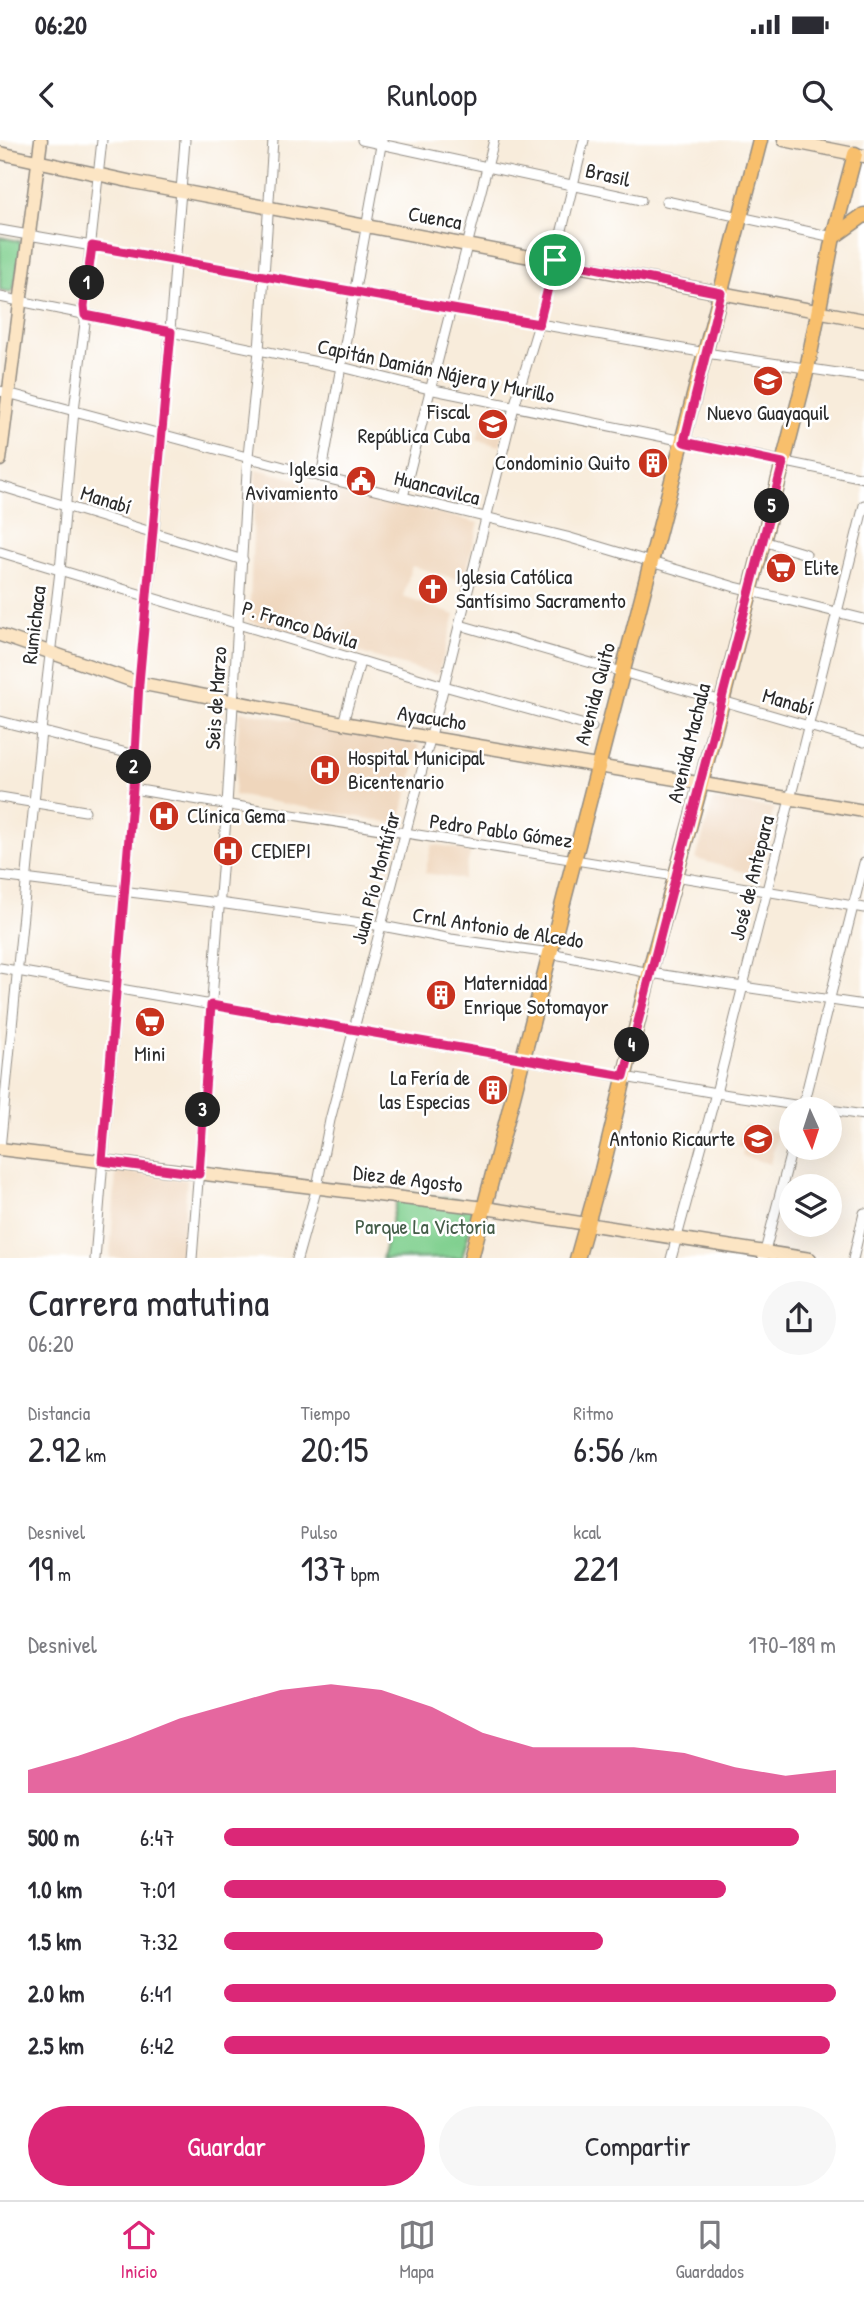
<!DOCTYPE html>
<html lang="es">
<meta charset="utf-8">
<style>
:root{--surface:#fff;--page:#f7f7f7;--text:#2b2b33;--muted:#7c7c81;--line:#e1e1e2;--accent:#db2777}
body{margin:0;font-family:"Patrick Hand",sans-serif;background:var(--page);color:var(--text);height:100vh;display:flex;flex-direction:column;font-size:26px;white-space:nowrap}
*{box-sizing:border-box;margin:0}
p{font-size:23px;color:var(--muted)}
.icon{flex:none;width:38px;height:38px;fill:none;stroke:currentColor;stroke-width:2;stroke-linecap:round;stroke-linejoin:round}
.map{position:relative;height:1118px;overflow:hidden}
.side{display:flex;flex-direction:column;background:var(--surface);flex:1}
.side>*{flex:none}
.needle{width:46px;rotate:177deg}
.buttons{position:absolute;left:779px;top:957px;display:grid;gap:14px}
.buttons a{display:grid;place-items:center;width:63px;height:63px;border-radius:50%;background:var(--surface);box-shadow:0 7px 28px #0002;font-size:35px}
.pin{position:absolute;display:grid;place-items:center;width:60px;height:60px;color:#fff;margin:-30px;border:4px solid #fff;border-radius:50%;box-shadow:0 2px 7px #0007}
.km{position:absolute;width:35px;height:35px;margin:-18px;border-radius:50%;background:#222;color:#fff;font-size:19px;line-height:35px;text-align:center}
.round{display:grid;place-items:center;flex:none;width:74px;height:74px;border-radius:37px;background:var(--page)}
.overview{display:flex;align-items:center;justify-content:space-between;height:119px;padding:0 28px}
h1{font-size:38px;font-weight:600;line-height:52px}
.figures{display:grid;grid-template-columns:repeat(3,1fr);gap:10px;height:119px;padding:7px 28px}
.figures div{display:grid;align-content:center}
.figures b{font-size:35px;font-weight:600}
.figures small{font-size:19px;font-weight:400}
.figures p{font-size:19px}
.chart{height:196px;padding:14px 28px}
.chart p{display:flex;justify-content:space-between}
.chart svg{width:100%;height:126px;margin-top:7px;fill:var(--accent);opacity:.7}
.button{display:flex;gap:14px;margin-top:auto;padding:14px 28px}
.button a{flex:1;height:80px;border-radius:42px;background:var(--accent);color:#fff;font-size:28px;font-weight:600;line-height:80px;text-align:center}
.button a+a{background:var(--page);color:var(--text)}
ul{padding:0 28px;list-style:none;font-size:23px}
li{display:grid;grid-template-columns:112px 84px 1fr;align-items:center;height:52px}
li i{height:18px;border-radius:9px;background:var(--accent)}
.status{display:flex;justify-content:space-between;align-items:center;height:49px;padding:0 35px;background:var(--surface);direction:ltr}
.status svg{height:19px;fill:currentColor}
header{display:flex;justify-content:space-between;align-items:center;height:91px;padding:0 28px;background:var(--surface);font-size:32px;font-weight:600}
.tab-bar{display:flex;justify-content:space-around;align-items:center;height:98px;border-top:2px solid var(--line);background:var(--surface);font-size:19px;color:var(--muted)}
.tab-bar a{display:grid;justify-items:center;gap:4px}
.tab-bar .current{color:var(--accent)}
.map>svg:first-child{display:block}
.built{fill:#efd6bc}
.green{fill:#81d090;stroke:#567e5e;stroke-width:2}
.lines{fill:none;stroke-linecap:round;stroke-linejoin:round}
.street-casing{stroke:#928c83;stroke-width:11}
.secondary-casing{stroke:#928c83;stroke-width:15}
.primary-casing{stroke:#928c83;stroke-width:17}
.street{stroke:#fff;stroke-width:9}
.secondary{stroke:#fce5c4;stroke-width:12}
.primary{stroke:#f8bf6c;stroke-width:14}
.route-casing{stroke:#fff;stroke-width:14}
.route{stroke:#db2777;stroke-width:9}
.labels{text-anchor:middle;stroke-width:5;stroke-linejoin:round;paint-order:stroke}
.street-label{font-size:21px;fill:#2b2b2b;stroke:#fff}
.poi-label{font-size:21px;fill:#2b2b2b;stroke:#fff;text-anchor:start}
.park-label{font-size:21px;fill:#455d49;stroke:#fff}
</style>
<div class="status"><b>06:20</b><svg viewBox="0 0 49 12"><path d="M0 12V9h3v3zM5 12V6h3v6zM10 12V3h3v9zM15 12V0h3v12zM26 1h20v11H26zM47 4h2v5h-2z"/></svg></div>
<header><svg class="icon" aria-label="back" viewBox="0 0 24 24"><path d="M15 5l-7 7 7 7"/></svg>Runloop<svg class="icon" aria-label="search" viewBox="0 0 24 24"><circle cx="10" cy="10" r="6"/><path d="M15 15l6 6"/></svg></header>
<div class="map">
<svg width="864" height="1119" viewBox="0 0 864 1119">
<rect width="100%" height="100%" fill="#fff"/>
<filter id="ink" filterUnits="userSpaceOnUse"><feTurbulence type="fractalNoise" baseFrequency=".0143" numOctaves="2"/><feDisplacementMap in="SourceGraphic" scale="14" xChannelSelector="R" yChannelSelector="G"/><feConvolveMatrix kernelMatrix="1 2 1 2 8 2 1 2 1" color-interpolation-filters="sRGB"/></filter>
<filter id="wash" filterUnits="userSpaceOnUse"><feTurbulence type="fractalNoise" baseFrequency=".00686" numOctaves="4" result="noise"/><feDisplacementMap in="SourceGraphic" scale="28" xChannelSelector="R" yChannelSelector="G"/><feGaussianBlur stdDeviation="1.57" result="paint"/><feColorMatrix in="noise" values="0 0 0 0 0 0 0 0 0 0 0 0 0 0 0 0 0 1.4 0 .05"/><feComposite in="paint" operator="in"/></filter>
<g filter="url(#wash)">
<rect width="100%" height="100%" fill="#f8ecdb"/>
<g class="built">
<polygon points="487,264 510,269 500,306 477,300"/>
<polygon points="256,329 479,383 463,441 412,426 403,457 455,475 438,535 249,481"/>
<polygon points="240,571 420,605 399,684 234,655"/>
<polygon points="713,660 774,668 756,735 696,719"/>
<polygon points="432,704 471,711 463,739 425,733"/>
<polygon points="744,985 778,992 770,1024 742,1016 743,1009 737,1005"/>
<polygon points="116,1031 187,1040 181,1118 110,1118"/>
</g>
<g class="green">
<polygon points="0,97 19,101 22,104 14,149 11,152 0,150"/>
<polygon points="399,1052 477,1062 462,1118 382,1119"/>
</g>
</g>
<g filter="url(#ink)">
<g class="lines">
<g class="street-casing">
<g id="street">
<polyline points="362,0 641,60"/>
<polyline points="666,61 833,97"/>
<polyline points="0,90 706,213 864,237"/>
<polyline points="0,157 342,227 429,249 864,338"/>
<polyline points="0,251 321,337 567,397 735,447 864,479"/>
<polyline points="321,337 382,0"/>
<polyline points="0,346 243,420"/>
<polyline points="403,357 494,0"/>
<polyline points="763,401 806,414"/>
<polyline points="0,412 444,546 592,587"/>
<polyline points="460,485 864,602"/>
<polyline points="0,581 135,615"/>
<polyline points="343,583 360,522"/>
<path d="M133 649C377 690 621 725 864 768"/>
<polyline points="0,657 85,671"/>
<polyline points="0,736 219,763 382,786 451,799 550,813 650,833 864,865"/>
<polyline points="0,828 716,953 828,970"/>
<polyline points="802,969 864,723"/>
<polyline points="830,970 864,975"/>
<polyline points="0,1009 41,591 60,431 74,270 85,183 84,166 102,0"/>
<polyline points="95,1119 133,649 139,543 154,393 185,0"/>
<polyline points="192,1119 227,665 248,316 259,211 273,0"/>
<polyline points="297,1119 317,1047 330,980 444,546 514,267 539,184 584,0"/>
<polyline points="671,1119 716,953 864,365"/>
<polyline points="763,1119 792,1008"/>
<polyline points="853,1119 864,1073"/>
</g>
</g>
<g class="secondary-casing">
<g id="secondary">
<polyline points="784,0 864,16"/>
<polyline points="0,13 133,42 864,180"/>
<polyline points="0,320 41,0"/>
<polyline points="0,495 139,543 343,583 864,671"/>
<polyline points="0,1009 485,1068 810,1119"/>
</g>
</g>
<g class="primary-casing">
<g id="primary">
<polyline points="833,97 864,75"/>
<polyline points="471,1119 760,0"/>
<polyline points="577,1119 602,1030 652,822 701,644 807,229 833,97 855,14"/>
</g>
</g>
<use href="#street" class="street"/>
<use href="#secondary" class="secondary"/>
<use href="#primary" class="primary"/>
</g>
</g>
<g class="lines" filter="url(#ink)">
<g class="route-casing">
<polygon id="route" points="92,106 539,184 555,120 721,153 684,302 783,323 624,936 211,865 199,1034 102,1021 133,649 139,543 171,192 85,175 84,166"/>
</g>
<use href="#route" class="route"/>
</g>
<defs>
<g id="school-disc" transform="scale(1.575)"><circle r="9.5" fill="#c8321e" stroke="#fff"/><path d="M0-5L7-2L0 1L-7-2ZM-4 1L0 2.5L4 1V4Q0 6-4 4Z" fill="#fff"/></g>
<g id="building-disc" transform="scale(1.575)"><circle r="9.5" fill="#c8321e" stroke="#fff"/><path d="M-4-6H4V6H1V3H-1V6H-4ZM-2.5-4.3h1.7v1.8h-1.7ZM.8-4.3h1.7v1.8H.8ZM-2.5-1h1.7V.8h-1.7ZM.8-1h1.7V.8H.8Z" fill="#fff"/></g>
<g id="civic-disc" transform="scale(1.575)"><circle r="9.5" fill="#c8321e" stroke="#fff"/><path d="M-.6-6.5H3V-4.5H.6V-3L4-1V1h2V6H-6V1h2V-1L-.6-3ZM-1.2 2.5V6h2.4V2.5Z" fill="#fff"/></g>
<g id="supermarket-disc" transform="scale(1.575)"><circle r="9.5" fill="#c8321e" stroke="#fff"/><path d="M-6-5.5h2.5l.6 2H6L4.5 2H-2.5L-4.4-4H-6ZM-1.5 3.2a1.3 1.3 0 1 0 .1 0ZM3 3.2a1.3 1.3 0 1 0 .1 0Z" fill="#fff"/></g>
<g id="church-disc" transform="scale(1.575)"><circle r="9.5" fill="#c8321e" stroke="#fff"/><path d="M-1.2-6h2.4v3.5h3.3v2.4h-3.3V6h-2.4V-.1h-3.3v-2.4h3.3Z" fill="#fff"/></g>
<g id="hospital-disc" transform="scale(1.575)"><circle r="9.5" fill="#c8321e" stroke="#fff"/><path d="M-5-5h3v3.5h4V-5h3V5h-3V1.5h-4V5h-3Z" fill="#fff"/></g>
</defs>
<g fill-rule="evenodd">
<use href="#school-disc" x="768" y="241"/>
<use href="#school-disc" x="493" y="284"/>
<use href="#building-disc" x="653" y="323"/>
<use href="#civic-disc" x="361" y="341"/>
<use href="#supermarket-disc" x="781" y="428"/>
<use href="#church-disc" x="433" y="449"/>
<use href="#hospital-disc" x="325" y="630"/>
<use href="#hospital-disc" x="164" y="676"/>
<use href="#hospital-disc" x="228" y="711"/>
<use href="#building-disc" x="441" y="855"/>
<use href="#supermarket-disc" x="150" y="882"/>
<use href="#building-disc" x="493" y="950"/>
<use href="#school-disc" x="758" y="999"/>
</g>
<g class="labels">
<g class="street-label">
<text transform="translate(608 35) rotate(13)" y="7">Brasil</text>
<text transform="translate(435 78) rotate(10)" y="7">Cuenca</text>
<text transform="translate(436 231) rotate(12)" y="7">Capitán Damián Nájera y Murillo</text>
<text transform="translate(437 348) rotate(14)" y="7">Huancavilca</text>
<text transform="translate(106 360) rotate(17)" y="7">Manabí</text>
<text transform="translate(34 485) rotate(-83)" y="7">Rumichaca</text>
<text transform="translate(300 485) rotate(17)" y="7">P. Franco Dávila</text>
<text transform="translate(595 554) rotate(-75)" y="7">Avenida Quito</text>
<text transform="translate(216 558) rotate(-86)" y="7">Seis de Marzo</text>
<text transform="translate(788 562) rotate(16)" y="7">Manabí</text>
<text transform="translate(432 578) rotate(9)" y="7">Ayacucho</text>
<text transform="translate(689 603) rotate(-76)" y="7">Avenida Machala</text>
<text transform="translate(501 691) rotate(8)" y="7">Pedro Pablo Gómez</text>
<text transform="translate(376 738) rotate(-75)" y="7">Juan Pío Montúfar</text>
<text transform="translate(752 738) rotate(-76)" y="7">José de Antepara</text>
<text transform="translate(498 788) rotate(9)" y="7">Crnl Antonio de Alcedo</text>
<text transform="translate(408 1039) rotate(7)" y="7">Diez de Agosto</text>
</g>
<g class="poi-label">
<text x="470" y="279" text-anchor="end">Fiscal<tspan x="470" dy="24">República Cuba</tspan></text>
<text x="768" y="280" text-anchor="middle">Nuevo Guayaquil</text>
<text x="630" y="330" text-anchor="end">Condominio Quito</text>
<text x="338" y="336" text-anchor="end">Iglesia<tspan x="338" dy="24">Avivamiento</tspan></text>
<text x="804" y="435">Elite</text>
<text x="456" y="444">Iglesia Católica<tspan x="456" dy="24">Santísimo Sacramento</tspan></text>
<text x="348" y="625">Hospital Municipal<tspan x="348" dy="24">Bicentenario</tspan></text>
<text x="187" y="683">Clínica Gema</text>
<text x="251" y="718">CEDIEPI</text>
<text x="464" y="850">Maternidad<tspan x="464" dy="24">Enrique Sotomayor</tspan></text>
<text x="150" y="921" text-anchor="middle">Mini</text>
<text x="470" y="945" text-anchor="end">La Fería de<tspan x="470" dy="24">las Especias</tspan></text>
<text x="735" y="1006" text-anchor="end">Antonio Ricaurte</text>
</g>
<g class="park-label">
<text x="425" y="1094">Parque La Victoria</text>
</g>
</g>
</svg>
<div class="buttons">
<a><svg class="needle" viewBox="-14 -14 28 28"><path d="M0-13l5 13h-10z" fill="#e53935"/><path d="M0 13l5-13h-10z" fill="#7c7c81"/></svg></a>
<a><svg class="icon" aria-label="layers" viewBox="0 0 24 24"><path d="M12 4l9 5-9 5-9-5zM3 14l9 5 9-5"/></svg></a>
</div>
<div class="pin" style="left:555px;top:120px;background:#1e9e55"><svg class="icon" aria-label="arrive" viewBox="0 0 24 24"><path d="M6 21V4h12l-3 4 3 4H6"/></svg></div>
<b class="km" style="left:87px;top:143px">1</b>
<b class="km" style="left:134px;top:627px">2</b>
<b class="km" style="left:203px;top:970px">3</b>
<b class="km" style="left:632px;top:905px">4</b>
<b class="km" style="left:772px;top:366px">5</b>
</div>
<section class="side">
<div class="overview"><div><h1>Carrera matutina</h1><p>06:20</p></div><a class="round"><svg class="icon" aria-label="share" viewBox="0 0 24 24"><path d="M12 15V3M7 8l5-5 5 5M5 13v7h14v-7"/></svg></a></div>
<div class="figures">
<div><p>Distancia</p><b>2.92<small> km</small></b></div>
<div><p>Tiempo</p><b>20:15</b></div>
<div><p>Ritmo</p><b>6:56<small> /km</small></b></div>
</div>
<div class="figures">
<div><p>Desnivel</p><b>19<small> m</small></b></div>
<div><p>Pulso</p><b>137<small> bpm</small></b></div>
<div><p>kcal</p><b>221</b></div>
</div>
<div class="chart"><p><span>Desnivel</span>170–189 m</p>
<svg viewBox="0 0 160 44" preserveAspectRatio="none"><path d="M0 44V36L10 31L20 25L30 18L40 13L50 8L60 6L70 8L80 14L90 23L100 28L110 28L120 28L130 30L140 35L150 38L160 36V44z"/></svg>
</div>
<ul>
<li><b>500 m</b>6:47<i style="width:94%"></i></li>
<li><b>1.0 km</b>7:01<i style="width:82%"></i></li>
<li><b>1.5 km</b>7:32<i style="width:62%"></i></li>
<li><b>2.0 km</b>6:41<i style="width:100%"></i></li>
<li><b>2.5 km</b>6:42<i style="width:99%"></i></li>
</ul>
<div class="button"><a>Guardar</a><a>Compartir</a></div>
</section>
<nav class="tab-bar">
<a class="current"><svg class="icon" aria-label="home" viewBox="0 0 24 24"><path d="M3 11l9-7 9 7M6 9v11h12V9"/></svg>Inicio</a>
<a><svg class="icon" aria-label="map" viewBox="0 0 24 24"><path d="M3 6l6-2 6 2 6-2v14l-6 2-6-2-6 2zM9 4v14M15 6v14"/></svg>Mapa</a>
<a><svg class="icon" aria-label="saved" viewBox="0 0 24 24"><path d="M7 4h10v16l-5-4-5 4z"/></svg>Guardados</a>
</nav>
